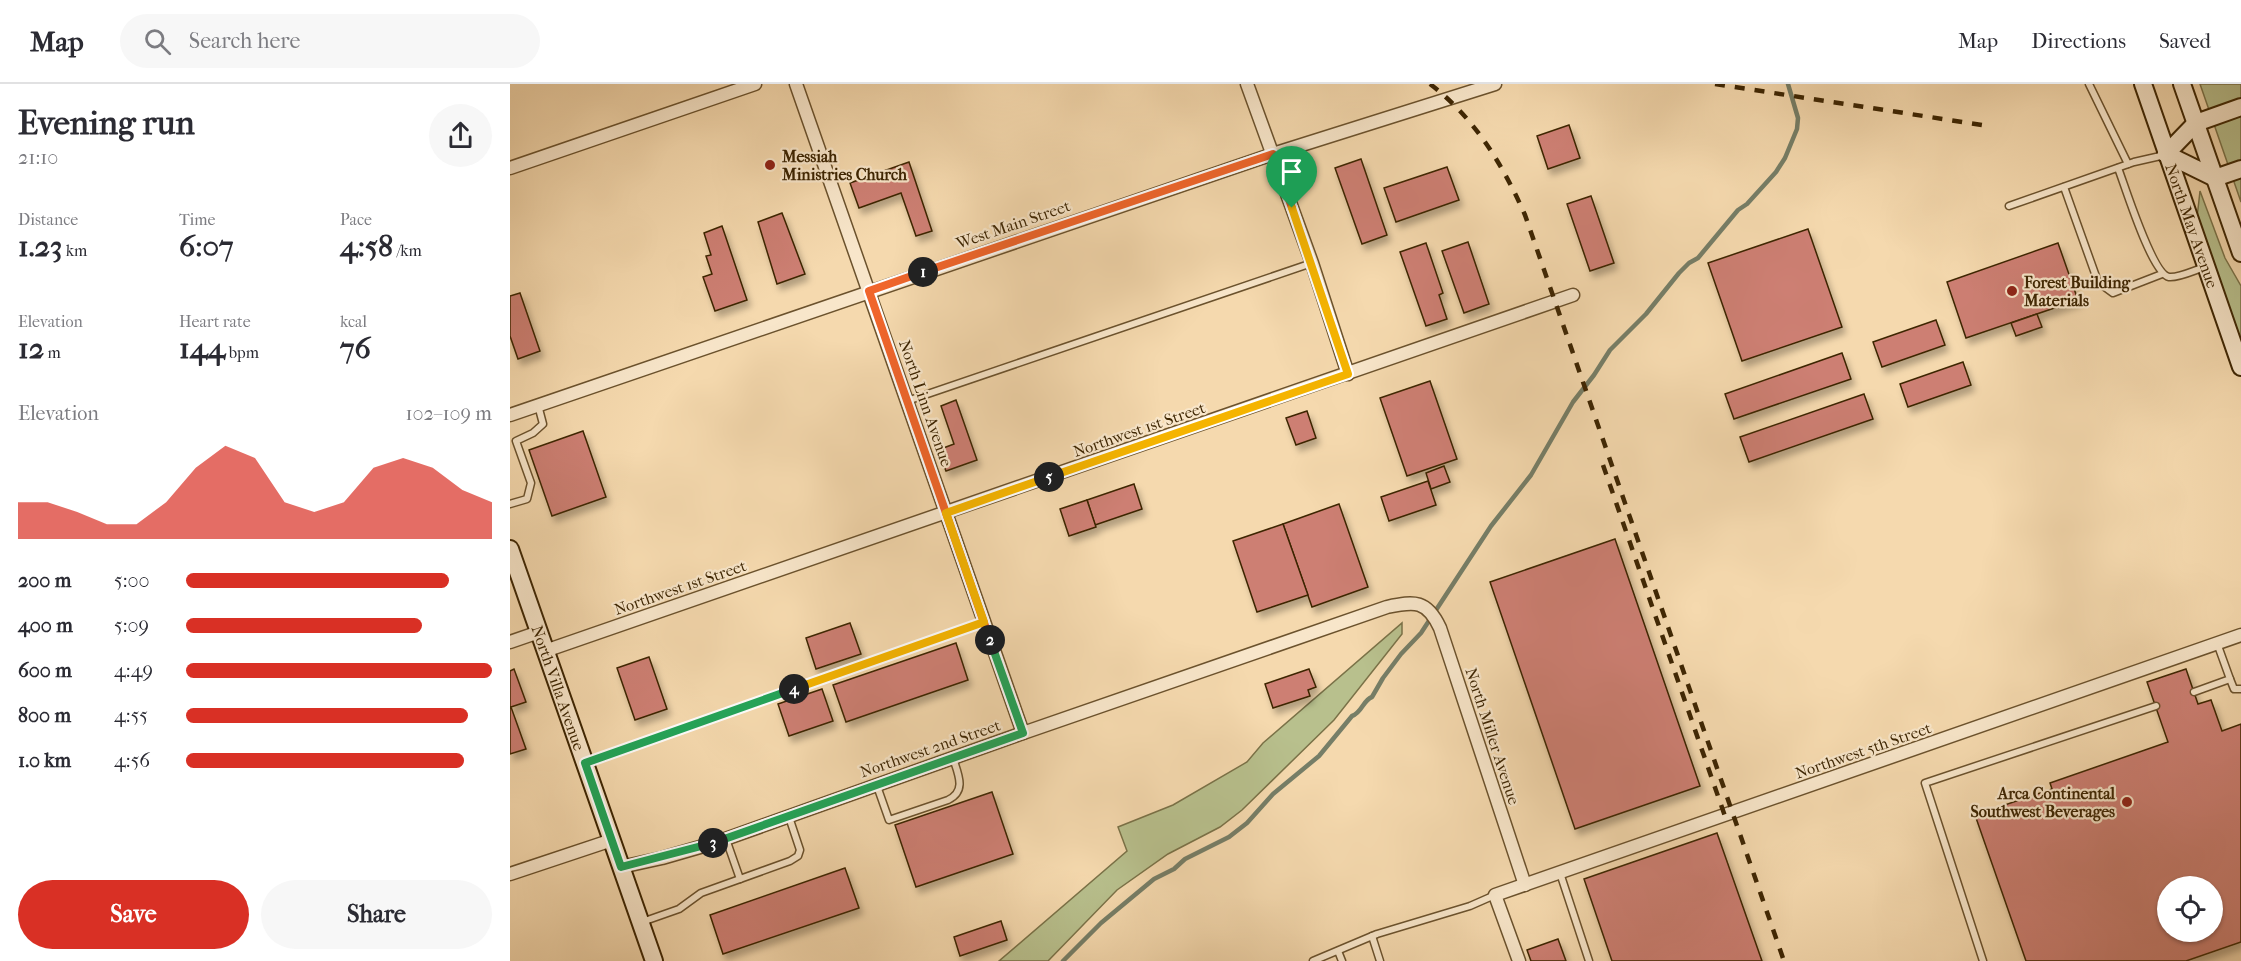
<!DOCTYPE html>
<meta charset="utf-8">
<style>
:root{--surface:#fff;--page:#f7f7f7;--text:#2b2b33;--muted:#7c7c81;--line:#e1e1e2;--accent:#d93025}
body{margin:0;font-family:"IM FELL French Canon",serif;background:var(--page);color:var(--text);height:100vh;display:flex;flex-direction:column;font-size:22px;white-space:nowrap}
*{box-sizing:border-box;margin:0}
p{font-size:20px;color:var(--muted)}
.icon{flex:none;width:33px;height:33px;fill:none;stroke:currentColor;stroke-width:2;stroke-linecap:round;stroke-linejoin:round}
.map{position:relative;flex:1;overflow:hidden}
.panel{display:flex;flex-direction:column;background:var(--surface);width:510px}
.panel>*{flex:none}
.tools{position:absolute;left:1647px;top:792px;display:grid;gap:12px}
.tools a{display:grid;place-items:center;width:66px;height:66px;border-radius:50%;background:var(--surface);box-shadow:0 2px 4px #0004;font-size:30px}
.pin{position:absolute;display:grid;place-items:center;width:51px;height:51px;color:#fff;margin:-62px -26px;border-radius:50% 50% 50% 0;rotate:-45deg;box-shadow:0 0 6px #0007}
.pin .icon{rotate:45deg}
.km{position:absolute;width:30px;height:30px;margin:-15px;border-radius:50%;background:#222;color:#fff;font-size:16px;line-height:30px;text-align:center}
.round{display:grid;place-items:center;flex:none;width:63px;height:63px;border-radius:32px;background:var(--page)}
.overview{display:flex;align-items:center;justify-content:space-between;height:102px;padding:0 18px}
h1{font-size:33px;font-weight:700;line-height:45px}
.stats{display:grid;grid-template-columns:repeat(3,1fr);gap:9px;height:102px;padding:6px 18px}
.stats div{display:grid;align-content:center}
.stats b{font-size:30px;font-weight:700}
.stats small{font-size:16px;font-weight:400}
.stats p{font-size:16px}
.chart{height:168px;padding:12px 18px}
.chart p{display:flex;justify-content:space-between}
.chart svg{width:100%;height:108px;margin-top:6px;fill:var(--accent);opacity:.7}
.primary-button{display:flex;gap:12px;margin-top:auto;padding:12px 18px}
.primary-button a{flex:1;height:69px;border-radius:36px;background:var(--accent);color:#fff;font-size:24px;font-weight:700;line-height:69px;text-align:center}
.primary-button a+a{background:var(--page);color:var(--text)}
ul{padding:0 18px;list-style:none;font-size:20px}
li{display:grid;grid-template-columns:96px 72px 1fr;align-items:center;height:45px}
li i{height:15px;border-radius:8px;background:var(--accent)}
header{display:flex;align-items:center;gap:36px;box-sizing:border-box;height:84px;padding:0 30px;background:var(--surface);border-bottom:2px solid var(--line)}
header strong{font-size:28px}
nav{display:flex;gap:33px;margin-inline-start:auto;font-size:21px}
.search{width:420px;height:54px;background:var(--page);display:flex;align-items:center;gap:15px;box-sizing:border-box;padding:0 21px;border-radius:33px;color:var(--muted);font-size:22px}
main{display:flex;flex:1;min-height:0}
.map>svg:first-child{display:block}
.green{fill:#b8c08d;stroke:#7a7248;stroke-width:1.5}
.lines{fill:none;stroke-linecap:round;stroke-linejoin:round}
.stream{stroke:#767e67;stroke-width:4.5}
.building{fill:#cd7f73;stroke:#3d2502;stroke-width:1.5;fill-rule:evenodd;filter:url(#shadow)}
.lane-casing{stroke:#6b522d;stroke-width:9}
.street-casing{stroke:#6b522d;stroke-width:15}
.secondary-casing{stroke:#3d2502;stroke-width:20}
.lane{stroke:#f8e6ca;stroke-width:6}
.street{stroke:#f8e6ca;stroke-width:12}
.secondary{stroke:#f8e6ca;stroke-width:16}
.rail{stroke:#3d2502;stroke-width:4.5;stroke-dasharray:10 10;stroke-linecap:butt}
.split-1-casing{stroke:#fff;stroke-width:12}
.split-2-casing{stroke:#fff;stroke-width:12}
.split-3-casing{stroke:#fff;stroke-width:12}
.split-4-casing{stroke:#fff;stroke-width:12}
.split-5-casing{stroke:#fff;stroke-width:12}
.split-6-casing{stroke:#fff;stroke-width:12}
.split-1{stroke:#f0652b;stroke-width:8}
.split-2{stroke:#f0652b;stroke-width:8}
.split-3{stroke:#22a559;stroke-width:8}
.split-4{stroke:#22a559;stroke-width:8}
.split-5{stroke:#f5b400;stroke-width:8}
.split-6{stroke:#f5b400;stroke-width:8}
.poi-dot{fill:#8f2418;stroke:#f8e6ca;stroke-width:2}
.labels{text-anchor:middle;stroke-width:4.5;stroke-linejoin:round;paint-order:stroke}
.poi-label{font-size:16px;font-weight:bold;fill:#3d2502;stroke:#f8e6ca;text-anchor:start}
.street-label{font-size:16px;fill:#3d2502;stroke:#f8e6ca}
</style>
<header>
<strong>Map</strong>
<div class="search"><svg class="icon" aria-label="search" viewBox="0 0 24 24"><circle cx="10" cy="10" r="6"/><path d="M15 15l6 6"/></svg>Search here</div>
<nav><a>Map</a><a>Directions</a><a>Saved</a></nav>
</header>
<main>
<section class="panel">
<div class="overview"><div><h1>Evening run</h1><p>21:10</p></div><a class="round"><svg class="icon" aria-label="share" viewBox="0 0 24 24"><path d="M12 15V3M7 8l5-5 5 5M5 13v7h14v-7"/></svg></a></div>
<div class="stats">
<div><p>Distance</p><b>1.23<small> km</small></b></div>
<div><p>Time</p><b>6:07</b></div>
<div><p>Pace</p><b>4:58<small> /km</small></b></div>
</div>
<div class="stats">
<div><p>Elevation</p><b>12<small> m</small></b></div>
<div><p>Heart rate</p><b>144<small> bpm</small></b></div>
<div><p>kcal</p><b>76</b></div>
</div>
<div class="chart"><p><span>Elevation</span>102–109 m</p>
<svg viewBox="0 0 160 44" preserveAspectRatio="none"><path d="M0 44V29L10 29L20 33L30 38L40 38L50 29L60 15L70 6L80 11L90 29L100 33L110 29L120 15L130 11L140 15L150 24L160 29V44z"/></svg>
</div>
<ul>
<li><b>200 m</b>5:00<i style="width:86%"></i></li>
<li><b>400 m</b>5:09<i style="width:77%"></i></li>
<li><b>600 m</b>4:49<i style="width:100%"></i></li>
<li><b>800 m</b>4:55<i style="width:92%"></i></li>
<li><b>1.0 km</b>4:56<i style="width:91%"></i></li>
</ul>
<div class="primary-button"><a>Save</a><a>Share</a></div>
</section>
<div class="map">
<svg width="1731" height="877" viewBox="0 0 1731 877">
<defs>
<filter id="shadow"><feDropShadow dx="3.5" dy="6" stdDeviation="3" flood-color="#0004"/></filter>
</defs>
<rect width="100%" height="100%" fill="#f5d9ae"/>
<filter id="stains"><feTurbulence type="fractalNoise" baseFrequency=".00333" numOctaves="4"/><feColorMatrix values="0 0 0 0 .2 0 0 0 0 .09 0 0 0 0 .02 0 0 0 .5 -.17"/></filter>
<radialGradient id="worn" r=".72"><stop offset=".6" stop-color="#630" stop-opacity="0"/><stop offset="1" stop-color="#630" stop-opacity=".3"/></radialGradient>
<g class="green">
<polygon points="1690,0 1731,0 1731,118"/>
<polygon points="1690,107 1715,174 1731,202 1731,258 1687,134"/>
<polygon points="892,539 892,550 824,636 732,726 710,743 658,770 607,806 538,877 489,877 617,767 608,743 663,721 737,678 753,659"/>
</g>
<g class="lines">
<path class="stream" d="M553 877 591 839 644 795 664 785 675 775 719 753 737 739 763 710 809 672 842 632C852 629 853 616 862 613L873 594 891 570 911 549 981 442 1021 391 1063 318 1084 291 1100 266 1136 230 1169 189 1179 179 1188 174 1228 126 1237 120 1266 88 1275 74 1287 45 1288 34 1278 0"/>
</g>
<g class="building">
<polygon points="1059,41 1070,74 1038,85 1027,52"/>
<polygon points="851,75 877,151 852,160 825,84"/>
<polygon points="399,78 422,147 406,152 391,109 349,124 340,99"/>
<polygon points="937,83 949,116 886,138 874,104"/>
<polygon points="1081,112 1104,179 1080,187 1057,120"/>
<polygon points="272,129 295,190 267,200 248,138"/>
<polygon points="212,142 237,216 205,227 193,193 202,190 196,172 201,171 194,149"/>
<polygon points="1298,145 1332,243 1232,277 1198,179"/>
<polygon points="958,158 979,220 954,229 932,167"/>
<polygon points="916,159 933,209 929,211 937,235 916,242 890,168"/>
<polygon points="1548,159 1568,216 1456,254 1437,198"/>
<polygon points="10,209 30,267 8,275 0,252 0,212"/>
<polygon points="1527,230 1532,243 1506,252 1501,239"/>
<polygon points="1426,236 1435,261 1372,283 1363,258"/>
<polygon points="1332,269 1341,295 1224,335 1215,310"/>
<polygon points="1453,278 1461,301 1398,323 1390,300"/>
<polygon points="920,297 947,375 897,392 870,314"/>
<polygon points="1354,310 1363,335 1239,378 1230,353"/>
<polygon points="446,316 467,376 436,387 428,366 444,360 431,322"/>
<polygon points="797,327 806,354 786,361 776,334"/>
<polygon points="73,347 96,413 42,432 19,366"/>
<polygon points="934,382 940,398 921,405 916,389"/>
<polygon points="918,397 926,421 879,437 871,413"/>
<polygon points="624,400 632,425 585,441 577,416"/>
<polygon points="577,416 586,443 559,452 550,425"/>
<polygon points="829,420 858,503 802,523 773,440"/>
<polygon points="773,440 798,511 747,528 723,457"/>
<polygon points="1105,455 1190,702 1065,745 980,498"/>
<polygon points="340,539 351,570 306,585 296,554"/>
<polygon points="446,559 458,596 336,638 323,601"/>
<polygon points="139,573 157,625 125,636 107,584"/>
<polygon points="4,585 16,618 1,623 16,665 0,670 0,587"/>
<polygon points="799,585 806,603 798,606 800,612 763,624 755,600"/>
<path d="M1676 585 1688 620 1701 616 1712 647 1731 640V858L1676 877H1516L1465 731 1542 705 1540 699 1658 658 1637 598ZM1658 802H1702V848H1658Z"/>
<polygon points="312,605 323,637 279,652 268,620"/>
<polygon points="482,708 503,770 406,803 385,741"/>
<polygon points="1207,749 1252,877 1102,877 1074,795"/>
<polygon points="335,784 349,824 213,870 200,831"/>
<polygon points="491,837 497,856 450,872 444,853"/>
<polygon points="1048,855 1056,877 1021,877 1017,866"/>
</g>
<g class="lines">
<g class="lane-casing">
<g id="lane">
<polyline points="1579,0 1618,80"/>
<path d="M1608 84C1615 102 1642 190 1659 193 1669 194 1685 186 1695 183"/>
<polyline points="1554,103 1588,198 1603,209 1652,190"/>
<polyline points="1499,122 1624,78 1655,71"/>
<polyline points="397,317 802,179"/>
<polyline points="0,420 17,415 21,399 6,357 23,349 33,340 28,321"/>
<polyline points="1720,595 1724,605 1731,605"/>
<polyline points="1684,608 1720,595 1707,559"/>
<polyline points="76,679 474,538"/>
<path d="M367 702 379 736 438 716C457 707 448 690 443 674"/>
<polyline points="216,755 230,795"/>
<polyline points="1050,789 1079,877"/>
<polyline points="132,838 169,825 191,809 280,777 288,772 290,766 279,733"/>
<polyline points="862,852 870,877"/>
<polyline points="828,867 832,877"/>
<polyline points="803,877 867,850 960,822 985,811"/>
<polyline points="1473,877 1415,699 1646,622"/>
</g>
</g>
<g class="street-casing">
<g id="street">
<polyline points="286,0 513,649"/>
<polyline points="737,0 802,179 838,290"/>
<polyline points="0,84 245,0"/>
<polyline points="0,331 763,70 985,0"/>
<polyline points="0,558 29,548"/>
<polyline points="35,567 1063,211"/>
<path d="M111 783 152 774 204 759 513 649 877 523C905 517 917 516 930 544L1015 801"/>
<polyline points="0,790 102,756"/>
<polyline points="1009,877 985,811 1731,551"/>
</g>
</g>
<g class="secondary-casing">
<g id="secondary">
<path id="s1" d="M1633 0 1731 283"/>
<polyline points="1672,0 1731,169"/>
<polyline points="1656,70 1686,39 1731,23"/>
<polyline points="1656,70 1705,94 1731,85"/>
<path id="s2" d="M0 465 144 877"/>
</g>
</g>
<use href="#lane" class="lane"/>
<use href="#street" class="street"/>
<use href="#secondary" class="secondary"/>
<g class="rail">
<path d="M920 0C964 33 993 81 1015 131L1274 877"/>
<polyline points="1205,0 1472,41"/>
<polyline points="1093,381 1217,738"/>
</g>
</g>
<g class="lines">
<g class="split-1-casing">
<polyline id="split-1" points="413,188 763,70 782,124"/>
</g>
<g class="split-2-casing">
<polyline id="split-2" points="413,188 359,207 480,556"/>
</g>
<g class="split-3-casing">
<polyline id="split-3" points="203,759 513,649 480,556"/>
</g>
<g class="split-4-casing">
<polyline id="split-4" points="203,759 111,783 75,679 284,605"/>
</g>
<g class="split-5-casing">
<polyline id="split-5" points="284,605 474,538 436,429 539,393"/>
</g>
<g class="split-6-casing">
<polyline id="split-6" points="539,393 838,290 782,124"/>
</g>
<use href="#split-1" class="split-1"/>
<use href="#split-2" class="split-2"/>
<use href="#split-3" class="split-3"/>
<use href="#split-4" class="split-4"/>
<use href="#split-5" class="split-5"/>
<use href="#split-6" class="split-6"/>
</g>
<g class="poi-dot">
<circle cx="260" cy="81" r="6"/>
<circle cx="1502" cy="207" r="6"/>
<circle cx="1617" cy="718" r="6"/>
</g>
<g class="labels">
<g class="poi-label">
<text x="272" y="78">Messiah<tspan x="272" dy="18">Ministries Church</tspan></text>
<text x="1514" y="204">Forest Building<tspan x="1514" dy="18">Materials</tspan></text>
<text x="1605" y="715" text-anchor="end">Arca Continental<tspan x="1605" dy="18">Southwest Beverages</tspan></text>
</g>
<g class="street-label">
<text transform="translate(503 140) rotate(-19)" y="6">West Main Street</text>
<text dy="6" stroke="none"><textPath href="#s1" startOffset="150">North May Avenue</textPath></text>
<text transform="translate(416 319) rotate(71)" y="6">North Linn Avenue</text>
<text transform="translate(629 345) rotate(-19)" y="6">Northwest 1st Street</text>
<text transform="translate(170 503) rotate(-19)" y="6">Northwest 1st Street</text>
<text dy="6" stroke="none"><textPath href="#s2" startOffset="147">North Villa Avenue</textPath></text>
<text transform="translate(983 652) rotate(72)" y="6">North Miller Avenue</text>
<text transform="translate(420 664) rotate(-19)" y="6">Northwest 2nd Street</text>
<text transform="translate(1353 666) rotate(-19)" y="6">Northwest 5th Street</text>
</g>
</g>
<rect width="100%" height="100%" filter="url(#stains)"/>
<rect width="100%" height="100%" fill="url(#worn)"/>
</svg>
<div class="tools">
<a><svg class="icon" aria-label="locate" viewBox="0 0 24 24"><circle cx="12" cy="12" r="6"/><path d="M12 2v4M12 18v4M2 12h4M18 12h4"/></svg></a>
</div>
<div class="pin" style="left:782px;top:124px;background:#1e9e55"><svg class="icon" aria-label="arrive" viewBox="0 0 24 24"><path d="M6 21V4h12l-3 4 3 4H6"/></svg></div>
<b class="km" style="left:413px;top:188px">1</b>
<b class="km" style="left:480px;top:556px">2</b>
<b class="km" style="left:203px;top:759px">3</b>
<b class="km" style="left:284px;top:605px">4</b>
<b class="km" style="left:539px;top:393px">5</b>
</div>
</main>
